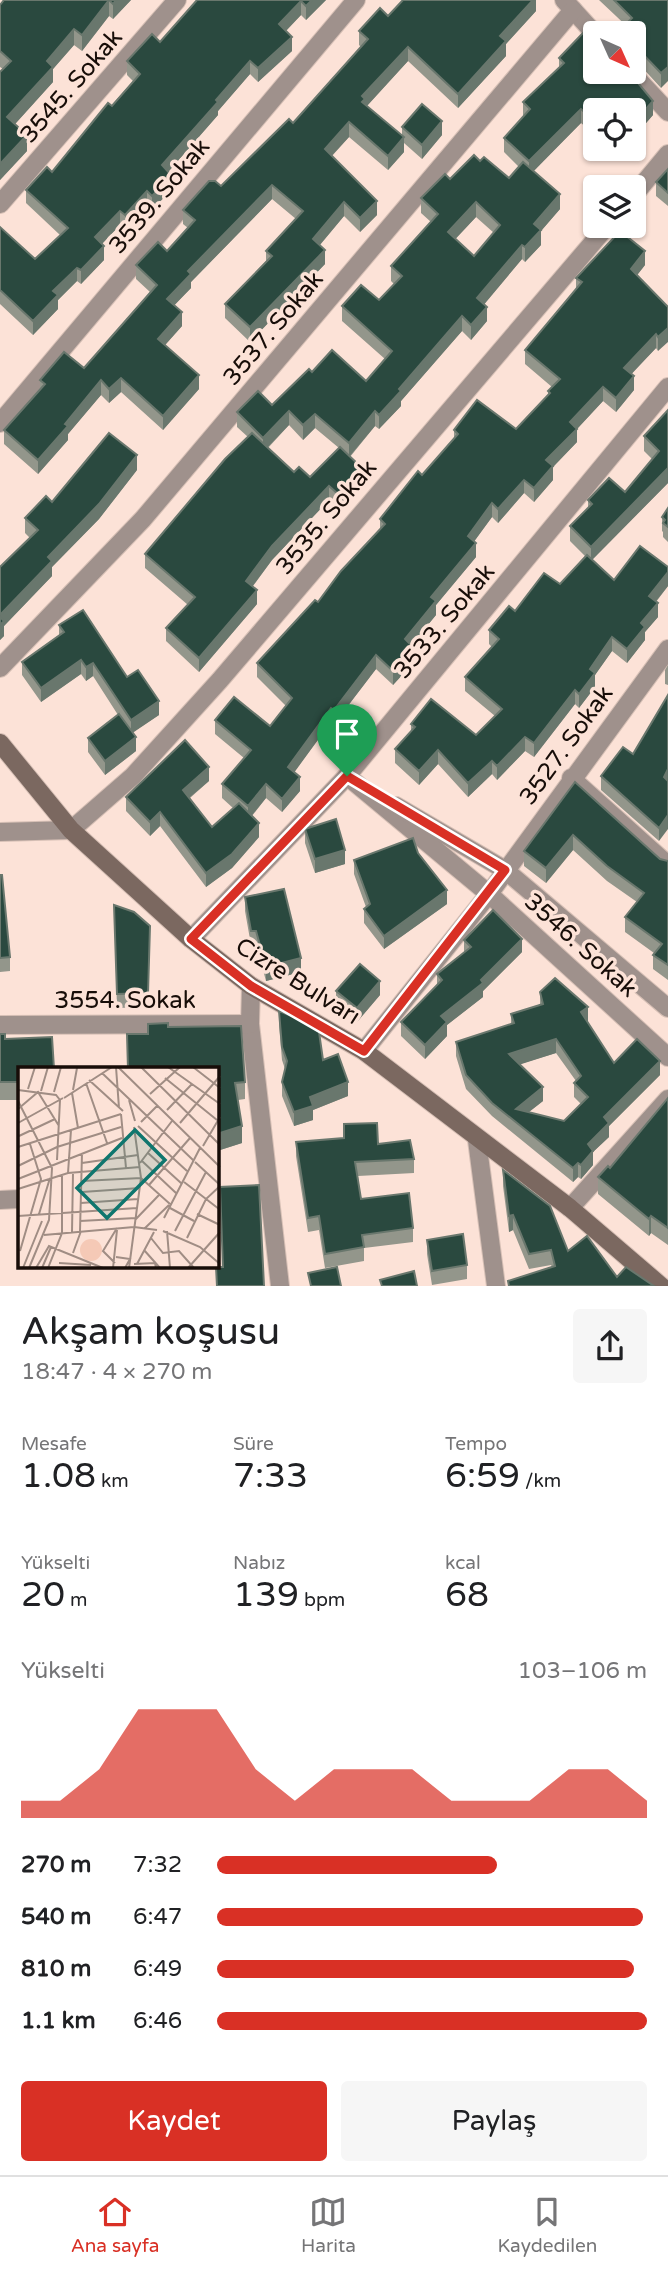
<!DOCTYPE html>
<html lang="tr">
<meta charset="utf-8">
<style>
:root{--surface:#fff;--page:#f6f6f6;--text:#202124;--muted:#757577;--line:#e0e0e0;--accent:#d93025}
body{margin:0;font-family:"Varela Round",sans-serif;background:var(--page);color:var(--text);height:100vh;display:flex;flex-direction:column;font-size:26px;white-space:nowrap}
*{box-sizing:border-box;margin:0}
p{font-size:23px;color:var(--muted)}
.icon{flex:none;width:38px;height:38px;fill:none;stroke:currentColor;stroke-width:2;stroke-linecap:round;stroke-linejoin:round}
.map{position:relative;height:1286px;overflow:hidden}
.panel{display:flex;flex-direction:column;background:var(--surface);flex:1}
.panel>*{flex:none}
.needle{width:46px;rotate:135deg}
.tools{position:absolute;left:583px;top:21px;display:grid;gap:14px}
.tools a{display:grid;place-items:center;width:63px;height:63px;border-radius:7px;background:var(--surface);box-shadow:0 2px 5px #0004;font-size:35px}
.pin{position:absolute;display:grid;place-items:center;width:60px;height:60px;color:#fff;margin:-72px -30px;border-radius:50% 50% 50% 0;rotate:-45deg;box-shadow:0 0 7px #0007}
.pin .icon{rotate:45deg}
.round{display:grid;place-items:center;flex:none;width:74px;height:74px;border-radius:7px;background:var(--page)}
.headline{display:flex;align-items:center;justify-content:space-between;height:119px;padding:0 21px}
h1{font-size:38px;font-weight:600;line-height:52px}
.stats{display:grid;grid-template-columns:repeat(3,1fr);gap:10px;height:119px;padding:7px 21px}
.stats div{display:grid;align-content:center}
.stats b{font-size:35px;font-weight:600}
.stats small{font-size:19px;font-weight:400}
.stats p{font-size:19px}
.chart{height:196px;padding:14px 21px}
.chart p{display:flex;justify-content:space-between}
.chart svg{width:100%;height:126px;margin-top:7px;fill:var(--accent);opacity:.7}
.button{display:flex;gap:14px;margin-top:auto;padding:14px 21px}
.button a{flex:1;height:80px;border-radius:7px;background:var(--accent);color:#fff;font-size:28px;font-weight:600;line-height:80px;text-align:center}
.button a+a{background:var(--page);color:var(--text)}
ul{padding:0 21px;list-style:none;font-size:23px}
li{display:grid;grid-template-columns:112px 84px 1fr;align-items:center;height:52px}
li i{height:18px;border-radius:9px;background:var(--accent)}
.dock{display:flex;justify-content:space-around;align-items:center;height:98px;border-top:2px solid var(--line);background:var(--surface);font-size:19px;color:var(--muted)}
.dock a{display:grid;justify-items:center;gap:4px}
.dock .current{color:var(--accent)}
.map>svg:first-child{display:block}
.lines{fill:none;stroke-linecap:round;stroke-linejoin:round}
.street-casing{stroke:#d7c0b6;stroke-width:20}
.secondary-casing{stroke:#d7c0b6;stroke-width:20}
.street{stroke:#9f918c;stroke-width:18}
.secondary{stroke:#7b6860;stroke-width:18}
.wall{fill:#93968b;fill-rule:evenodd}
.shaded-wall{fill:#69776d}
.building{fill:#2a493f;stroke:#69776d;stroke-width:2;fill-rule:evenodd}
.route-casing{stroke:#fff;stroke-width:14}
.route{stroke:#d93025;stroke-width:9}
.labels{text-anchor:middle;stroke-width:7;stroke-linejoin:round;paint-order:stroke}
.street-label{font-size:24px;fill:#170d08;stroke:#fce2d7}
.inset-road{fill:none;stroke:#a08d84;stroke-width:2}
.view{fill:#0f766e;fill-opacity:0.15;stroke:#0f766e;stroke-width:3.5}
.inset-edge{fill:none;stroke:#170d08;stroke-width:3.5}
</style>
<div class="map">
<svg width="668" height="1286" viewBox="0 0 668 1286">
<rect width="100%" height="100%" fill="#fce2d7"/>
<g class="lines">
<g class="street-casing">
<g id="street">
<polyline points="564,0 595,34"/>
<polyline points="631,72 668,112"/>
<polyline points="634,195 668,154"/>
<polyline points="0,204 177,0"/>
<polyline points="0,423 356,0"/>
<polyline points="0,668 143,519 573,10"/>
<polyline points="347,776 489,894 668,1057"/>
<polyline points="571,778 668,865"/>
<polyline points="396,806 505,870 668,1008"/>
<polyline points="0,832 71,830 133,776 220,680 607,226"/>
<polyline points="191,939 347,776 668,387"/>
<polyline points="251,986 250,1024 280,1286"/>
<polyline points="0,1025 250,1024"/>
<polyline points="364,1051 489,894 668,649"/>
<polyline points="477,1140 496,1286"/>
<polyline points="0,1200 19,1199"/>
<polyline points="570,1208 668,1099"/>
</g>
</g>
<g class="secondary-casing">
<polyline id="secondary" points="0,743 71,830 191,939 251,986 364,1051 570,1208 661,1286"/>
</g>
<use href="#street" class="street"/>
<use href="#secondary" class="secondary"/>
</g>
<g class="wall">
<polygon points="4,0 131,0 113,19 109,16 82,51 74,45 53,69 53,82 15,124 27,151 0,180 0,72 3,69 0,67 0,5"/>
<polygon points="197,0 326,0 306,20 301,15 286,31 292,51 258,82 250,74 218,111 218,115 168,172 172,189 152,210 147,205 125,229 120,225 102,244 104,260 81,284 77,281 58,300 58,309 33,335 0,304 0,227 35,259 60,235 26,203 26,190 52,172 133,81 127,75 127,61 160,42"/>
<polygon points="536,0 536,11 506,44 506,56 458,108 408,61 367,106 402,136 402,127 442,135 422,159 404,143 404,152 388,170 349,137 332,156 377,215 360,232 344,216 320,245 325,264 250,342 225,318 225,304 266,261 266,251 296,219 272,199 191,282 191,288 174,305 182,326 165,345 199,389 163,430 121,392 109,403 101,395 68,434 68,440 38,474 4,444 4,430 40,389 40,380 84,368 150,292 136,279 136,265 167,251 188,228 183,224 183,210 221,186 293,123 361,47 359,45 359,31 388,16"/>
<polygon points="599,0 668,0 661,88 639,64 634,62 634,33"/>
<path d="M559 58 653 115 640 130V139L595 110V135L581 123 533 171 560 209 541 231V245L525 262 522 259 484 304 487 321 471 340 462 331 401 401V406L379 429 375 426 350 457 362 482 338 508 329 500 272 560 253 586 257 604 199 672 166 641V628L188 605 145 568V554L248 437 237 427V412L272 405 312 372 366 381 385 359 342 321V306L379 300 394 284 391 281V266L431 222 421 213V198L480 161 509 178 519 167 504 152V138L523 117V102L559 67ZM476 217 494 233 474 256 455 239ZM289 425 303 440 315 428 339 448 310 477 294 472 268 448Z"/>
<polygon points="610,149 631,149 622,159"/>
<polygon points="668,169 668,206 656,196 656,182"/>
<polygon points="645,265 637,275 668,307 658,351 656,348 631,374 634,390 616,412 603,401 577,429 577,442 553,467 553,480 534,502 524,493 498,523 492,517 474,541 476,557 436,605 436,615 411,645 414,662 393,685 376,669 334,724 331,722 294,772 300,791 282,812 266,798 252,816 259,837 232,868 206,887 160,826 150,836 126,811 126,797 209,781 190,798 212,827 233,808 222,798 222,784 244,758 215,734 215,720 270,726 286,706 257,677 257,663 318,602 380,530 380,519 422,475 454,439 454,430 516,429 548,395 548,391 552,387 525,364 525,350 576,289 576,278"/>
<polygon points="668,410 668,483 592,560 614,580 668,586 656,602 658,617 645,632 645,640 627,663 612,651 595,675 595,687 579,708 575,704 534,757 525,751 497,780 492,774 468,797 438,764 419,785 395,763 395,749 411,731 411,724 476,735 495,716 465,691 465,677 492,647 489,644 489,630 515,611 560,584 585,556 570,541 570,526 588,508 588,500 625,492 652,459 644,451 644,436"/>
<polygon points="137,470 99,519 52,567 52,576 4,626 4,636 0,640 0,567 30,538 25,533 25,518 52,502"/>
<polygon points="668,508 668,542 663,537 663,532 662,531 662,517"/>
<polygon points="59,625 127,677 159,715 133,732 136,751 105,775 88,752 88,738 118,715 93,676 86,681 81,674 41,702 22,675 22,662 59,635"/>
<polygon points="668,665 668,685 665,684 665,670"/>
<polygon points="668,695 659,841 601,790 601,776 633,754"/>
<polygon points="575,782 660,859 668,861 668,980 653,969 653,955 654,953 625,932 625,917 637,902 607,881 573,850 546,883 524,866 524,851"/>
<polygon points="305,829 345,864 315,873 305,843"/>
<polygon points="418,853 447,904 384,949 364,923 364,909 366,907 354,874 354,860"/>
<polygon points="0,875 10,957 10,971 0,972"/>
<polygon points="245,897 301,972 266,981 256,944 251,945 245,911"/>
<polygon points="114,905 150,926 148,1007 117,1008"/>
<polygon points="464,940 522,952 483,991 483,997 447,1025 447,1036 425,1059 401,1036 401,1022 437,985 437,974 464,953"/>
<polygon points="336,991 380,995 357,1022 336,1005"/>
<path d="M540 992 588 1021 587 1022 614 1063 660 1075 609 1126V1137L593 1152V1165L581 1179 578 1177 573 1182 492 1116 466 1089 456 1056V1042L511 1024V1014L540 1005ZM556 1053 576 1081 574 1083V1097L581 1104 564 1121 529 1112 543 1101 520 1064Z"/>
<polygon points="279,1011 323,1060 348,1096 313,1110 313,1120 294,1126 282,1096 282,1082 285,1069 282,1060 279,1025"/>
<polygon points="168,1027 245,1082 245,1099 238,1100 242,1143 217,1151 217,1069"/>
<polygon points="0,1034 5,1039 19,1069 19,1100 0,1100"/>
<polygon points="668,1098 668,1245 651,1233 649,1236 598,1194 598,1177 610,1168"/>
<polygon points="296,1142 378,1144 414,1159 414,1173 358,1176 361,1199 413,1228 413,1242 364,1248 364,1261 325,1268 319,1230 308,1232 296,1156"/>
<polygon points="503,1170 568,1251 617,1277 654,1286 508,1286 508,1281 552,1267 551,1265 529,1269 513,1230 509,1232 503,1186"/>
<polygon points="427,1240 467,1265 467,1279 432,1285 427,1254"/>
</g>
<g class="shaded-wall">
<polygon points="109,0 109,16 82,51 82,35"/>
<polygon points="116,0 131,0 113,19 113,4"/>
<polygon points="312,0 326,0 306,20 306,6"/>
<polygon points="533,0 536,0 536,11 506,44 506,56 458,108 458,94 500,36"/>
<polygon points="301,1 301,15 279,38 279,24"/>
<polygon points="74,29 74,45 53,69 53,82 7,133 7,117 47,61"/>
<polygon points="292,37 292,51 258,82 258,68"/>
<polygon points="408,47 408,61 365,108 362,116 362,96"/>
<polygon points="250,61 250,74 218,111 218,115 162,179 162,165"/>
<polygon points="668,67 668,81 661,88 661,73"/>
<polygon points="653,101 653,115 640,130 640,139 634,146 635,121"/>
<polygon points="581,109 581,123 529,176 529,161"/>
<polygon points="442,121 442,135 422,159 422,145"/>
<polygon points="349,122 349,137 325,163 325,149"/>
<polygon points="27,135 27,151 0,180 0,164"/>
<polygon points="404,137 404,152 388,170 388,156"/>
<polygon points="622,149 631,149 622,159"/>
<polygon points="172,176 172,189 152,210 152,196"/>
<polygon points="272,185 272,199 191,282 191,288 167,313 167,299 188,271"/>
<polygon points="147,191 147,205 125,229 125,215"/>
<polygon points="560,194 560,209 541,231 541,245 525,262 525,247 534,224"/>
<polygon points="377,201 377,215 360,232 360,218"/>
<polygon points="344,202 344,216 313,253 313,239"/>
<polygon points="476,202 476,217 448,247 448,232"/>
<polygon points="120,211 120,225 95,251 95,237"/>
<polygon points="522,245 522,259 477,313 477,298"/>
<polygon points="104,246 104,260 81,284 81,270"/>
<polygon points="325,250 325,264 250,342 250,327"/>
<polygon points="645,251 645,265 631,283 631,269"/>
<polygon points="77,268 77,281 58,300 58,309 33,335 33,321 53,291"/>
<polygon points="487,307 487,321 471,340 471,325"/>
<polygon points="182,312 182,326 158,353 158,339"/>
<polygon points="462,316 462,331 401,401 401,406 379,429 379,415 399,389"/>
<polygon points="668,328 668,342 658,351 658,337"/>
<polygon points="656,334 656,348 624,382 624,368"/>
<polygon points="199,375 199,389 163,430 163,416"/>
<polygon points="634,376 634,390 616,412 616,398"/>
<polygon points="121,378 121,392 109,403 109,389"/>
<polygon points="101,380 101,395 68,434 68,440 38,474 38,460 65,424"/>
<polygon points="603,387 603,401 577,429 577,442 553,467 553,480 534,502 534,488 546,460 570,422"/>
<polygon points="289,411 289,425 263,452 263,438"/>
<polygon points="375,411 375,426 349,457 349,443"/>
<polygon points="315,414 315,428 303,440 303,425"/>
<polygon points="137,455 137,470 99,519 52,567 52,576 4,626 4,636 0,640 0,615 48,557"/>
<polygon points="362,468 362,482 338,508 338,494"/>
<polygon points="668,468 668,483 591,561 591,547"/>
<polygon points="524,480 524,493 498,523 498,509"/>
<polygon points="329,486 329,500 272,560 246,595 246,581 272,546"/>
<polygon points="492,503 492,517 468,550 468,536"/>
<polygon points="476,543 476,557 436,605 436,615 405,653 405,639 431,597"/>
<polygon points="668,572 668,586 649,610 649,596"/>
<polygon points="257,590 257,604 199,672 199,658"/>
<polygon points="658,603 658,617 645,632 645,640 627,663 627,649 641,623"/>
<polygon points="612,637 612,651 595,675 595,687 579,708 579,694 590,669"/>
<polygon points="414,648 414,662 393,685 393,671"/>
<polygon points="376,655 376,669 334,724 334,710"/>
<polygon points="81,660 81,674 41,702 41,688"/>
<polygon points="93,663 93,676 86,681 86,667"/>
<polygon points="575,690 575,704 534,757 534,743"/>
<polygon points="159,701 159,715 131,734 131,720"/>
<polygon points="331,708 331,722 288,781 288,767"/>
<polygon points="136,737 136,751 105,775 105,761"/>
<polygon points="525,737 525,751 497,780 497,766"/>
<polygon points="438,750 438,764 419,785 419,771"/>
<polygon points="492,761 492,774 468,797 468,783"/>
<polygon points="209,767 209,781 183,803 183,790"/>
<polygon points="668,769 668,783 664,777"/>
<polygon points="300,777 300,791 282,812 282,799"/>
<polygon points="266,784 266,798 248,820 248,806"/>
<polygon points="160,812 160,826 150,836 150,822"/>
<polygon points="668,815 668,829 659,841 659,828"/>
<polygon points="259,823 259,837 232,868 206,887 206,873"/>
<polygon points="573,835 573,850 546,883 546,868"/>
<polygon points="345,850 345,864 315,873 315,859"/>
<polygon points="447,890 447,904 384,949 384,936"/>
<polygon points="522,939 522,952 483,991 483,997 447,1025 447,1036 425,1059 425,1045 441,1016 481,980"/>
<polygon points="301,958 301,972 266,981 266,967"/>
<polygon points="380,981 380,995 357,1022 357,1008"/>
<polygon points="588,1007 588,1021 581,1026 581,1012"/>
<polygon points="556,1039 556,1053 509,1068 509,1054"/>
<polygon points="660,1061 660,1075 609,1126 609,1137 593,1152 593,1165 581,1179 581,1165 588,1144 604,1117"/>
<polygon points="348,1082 348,1096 313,1110 313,1120 294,1126 294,1112 310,1097"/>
<polygon points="543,1087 543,1101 516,1122 516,1109"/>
<polygon points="242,1126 242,1143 217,1151 217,1134"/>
<polygon points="578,1163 578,1177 573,1182 573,1168"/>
<polygon points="513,1215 513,1230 509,1232 509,1216"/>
<polygon points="651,1216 651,1233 649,1236 649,1219"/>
</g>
<g class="building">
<polygon points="4,0 116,0 113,4 109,0 82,35 74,29 47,61 53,67 7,117 27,135 0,164 0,72 11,61 0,51 0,5"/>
<polygon points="197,0 312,0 306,6 301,1 279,24 292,37 258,68 250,61 216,100 218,102 162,165 172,176 152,196 147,191 125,215 120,211 95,237 104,246 81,270 77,268 53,291 58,295 33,321 0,290 0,227 35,259 68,228 26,190 47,167 52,172 108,103 112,106 140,74 127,61 152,34 160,42"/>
<polygon points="403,0 533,0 500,36 506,41 458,94 408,47 362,96 365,99 362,102 404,137 388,156 349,122 325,149 377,201 360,218 344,202 313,239 325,250 250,327 225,304 272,256 266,251 303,211 272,185 188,271 191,274 167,299 182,312 158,339 199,375 163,416 121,378 109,389 101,380 65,424 68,426 38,460 4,430 45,384 40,380 64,352 84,368 157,285 136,265 158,242 167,251 195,220 183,210 209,181 215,181 221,186 289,119 293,123 368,39 359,31 380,8 388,16"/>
<polygon points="614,0 668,0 668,67 661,73 639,50 634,48 634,33 617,33 632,18"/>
<polygon points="583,33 595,45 595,72 629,72 653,101 635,121 640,125 634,131 634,110 595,110 595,121 581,109 529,161 504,138 530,109 523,102 564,63 559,58"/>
<polygon points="422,104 442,121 422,145 402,127"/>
<path d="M474 155 480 161 484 157 509 178 523 162 560 194 534 224 541 230 525 247 522 245 477 298 487 307 471 325 462 316 399 389 401 391 379 415 375 411 349 443 315 414 303 425 289 411 263 438 237 412 258 391 272 405 309 369 312 372 332 350 366 381 392 351 342 306 361 285 379 300 402 276 391 266 438 214 421 198 445 174 450 179ZM476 202 500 225 474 256 448 232Z"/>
<polygon points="668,169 668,193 656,182"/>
<polygon points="620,231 645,251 631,269 668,307 668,328 658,337 656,334 624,368 634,376 616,398 603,387 570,422 577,429 546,460 553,466 534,488 524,480 498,509 492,503 468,536 476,543 431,597 436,601 405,639 414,648 393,671 376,655 334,710 331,708 288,767 300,777 282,799 266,784 248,806 222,784 251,750 215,720 234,697 270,726 292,698 257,663 315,600 318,602 341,571 385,524 380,519 418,471 422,475 458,434 454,430 477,400 516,429 550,393 548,391 560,379 525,350 582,282 576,278"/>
<polygon points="668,410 668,468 591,547 570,526 592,504 588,500 609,478 625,492 659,451 644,436"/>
<polygon points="109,433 137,455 99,504 48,557 52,561 0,615 0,567 38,530 25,518 46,496 52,502"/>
<polygon points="252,433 294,472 299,467 310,477 340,447 362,468 338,494 329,486 272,546 246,581 257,590 199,658 166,628 195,597 145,554 225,459"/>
<polygon points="668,508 668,527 663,523 665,520 662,517"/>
<polygon points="640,546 668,567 668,572 649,596 658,603 641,623 645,627 627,649 612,637 590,669 595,673 579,694 575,690 534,743 525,737 497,766 492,761 468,783 438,750 419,771 395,749 415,727 411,724 431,699 476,735 502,709 465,677 499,639 489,630 509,606 515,611 544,573 560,584 587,555 614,580"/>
<polygon points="83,610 127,677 138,670 159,701 131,720 93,663 86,667 81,660 41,688 22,662 64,632 59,625"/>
<polygon points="0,617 4,621 0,625"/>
<polygon points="668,695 668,769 664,777 668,781 668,815 659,828 601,776 623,747 633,754"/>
<polygon points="119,714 136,737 105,761 88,738"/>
<polygon points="185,740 209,767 183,790 212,827 239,803 259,823 232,854 206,873 160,812 150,822 126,797"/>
<polygon points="575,782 660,859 668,861 668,965 653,955 662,944 625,917 644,893 607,866 573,835 546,868 524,851"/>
<polygon points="336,819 345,850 315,859 305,829"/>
<polygon points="413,838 418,853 447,890 384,936 364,909 370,904 354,860"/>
<polygon points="0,875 2,875 10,957 0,958"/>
<polygon points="284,889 301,958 266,967 256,931 251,931 245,897"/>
<polygon points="114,905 134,912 150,926 148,993 117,994"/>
<polygon points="493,910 522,939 481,980 483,983 441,1016 447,1022 425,1045 401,1022 442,980 437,974 471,947 464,940"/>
<polygon points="360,964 380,981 357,1008 336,991"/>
<path d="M555 978 588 1007 581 1012 614 1063 637 1039 660 1061 604 1117 609 1123 588 1144 593 1151 581 1165 578 1163 573 1168 492 1103 466 1075 456 1042 514 1023 511 1014 543 1004 540 992ZM556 1039 581 1076 574 1083 588 1097 564 1121 516 1109 543 1087 509 1054Z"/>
<polygon points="279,1011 304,1021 319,1032 323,1060 338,1054 348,1082 310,1097 313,1106 294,1112 282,1082 287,1061 282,1047"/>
<polygon points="168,1023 168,1027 241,1026 245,1082 235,1083 242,1126 217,1134 217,1069 128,1069 127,1034 148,1034 148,1024"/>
<polygon points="0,1034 5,1034 5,1039 52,1037 54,1069 19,1069 19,1082 0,1082"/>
<polygon points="668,1098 668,1228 651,1216 649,1219 598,1177 608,1166 610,1168"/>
<polygon points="377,1123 378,1144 410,1140 414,1159 355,1162 361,1199 409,1193 413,1228 362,1235 364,1247 325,1254 319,1216 308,1218 296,1142 344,1138 344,1124"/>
<polygon points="503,1170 550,1206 568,1251 587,1236 617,1277 626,1267 654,1286 509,1286 508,1281 555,1266 551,1250 529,1254 513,1215 509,1216"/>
<polygon points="259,1185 264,1286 217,1286 216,1267 223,1267 220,1187"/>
<polygon points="463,1234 467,1265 432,1271 427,1240"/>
<polygon points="337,1267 341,1286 311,1286 308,1273"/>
<polygon points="414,1271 417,1286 382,1286 380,1280"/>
</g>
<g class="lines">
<g class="route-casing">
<polygon id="route" points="347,776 505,870 364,1051 251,986 191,939"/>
</g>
<use href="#route" class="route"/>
</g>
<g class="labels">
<g class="street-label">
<text transform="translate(71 86) rotate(-49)" y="8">3545. Sokak</text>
<text transform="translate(159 196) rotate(-50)" y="8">3539. Sokak</text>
<text transform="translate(273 328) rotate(-50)" y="8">3537. Sokak</text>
<text transform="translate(326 517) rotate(-50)" y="8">3535. Sokak</text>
<text transform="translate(444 621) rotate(-50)" y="8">3533. Sokak</text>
<text transform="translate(566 745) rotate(-54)" y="8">3527. Sokak</text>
<text transform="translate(581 945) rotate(42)" y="8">3546. Sokak</text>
<text transform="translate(298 981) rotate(32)" y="8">Cizre Bulvarı</text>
<text x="125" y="1008">3554. Sokak</text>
</g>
</g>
<g transform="translate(18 1067)">
<rect width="201" height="201" fill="#fce2d7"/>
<path d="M62 183a11 11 0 1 1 22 0a11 11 0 1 1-22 0Z" fill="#f5c9b6"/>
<path class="inset-road" d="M98 0 101 41M100 0 202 100M123 0 202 78M150 0 202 37M175 0 202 21M84 6 175 93M147 11 199 53M71 13 105 44M68 16 89 76M10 22 17 0M0 23 38 28 42 33M55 23 59 1M23 24 30 0M36 25 43 0M54 26 60 61M132 27 162 0M46 31 94 0M111 33 117 54M0 34 34 101 31 153 11 201M0 42 20 25 41 59M149 43 174 17M103 47 108 101M123 55 139 39M0 56 45 31M162 56 202 9M120 59 169 104M1 69 37 52M185 79 202 50M0 80 103 47M130 86 163 116M39 93 42 33M124 94 158 126M177 95 202 118M64 96 120 88M122 96 154 54M0 99 39 80 103 60M50 106 53 63M0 112 104 71M64 114 123 111 152 137M166 115 201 142M131 118 172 71M0 122 50 106 122 100M64 125 122 121M63 136 120 132M152 141 176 154M21 147 32 111M179 147 202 158M0 149 119 141M146 151 182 81M117 153 141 128M62 154 118 151M116 160 139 163M126 162 151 138M62 164 64 86M145 164 182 180 202 197M149 164 152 201M157 164 188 105M54 165 55 106M26 168 116 160M133 171 145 186 161 184 176 201M169 171 188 132 202 119M126 183 142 201M2 184 23 112 12 77M55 186 63 164M98 190 112 192 107 201M41 196 73 198M97 196 85 184 99 161M116 197 137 196 138 201M119 197 136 165M5 201 24 154M18 201 31 179 85 201M24 201 33 180M30 201 44 166V107M95 201 99 163M111 201 123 111 116 60M170 201 202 165"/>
<path class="view" d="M117 63 147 93 89 151 59 121Z"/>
<rect width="201" height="201" class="inset-edge"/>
</g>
</svg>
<div class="tools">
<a><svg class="needle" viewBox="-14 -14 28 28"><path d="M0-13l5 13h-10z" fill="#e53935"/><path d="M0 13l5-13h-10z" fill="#757577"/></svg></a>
<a><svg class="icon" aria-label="locate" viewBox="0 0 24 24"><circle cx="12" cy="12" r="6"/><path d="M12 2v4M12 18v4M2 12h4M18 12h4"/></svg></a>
<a><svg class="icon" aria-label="layers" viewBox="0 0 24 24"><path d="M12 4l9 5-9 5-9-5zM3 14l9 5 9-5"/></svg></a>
</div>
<div class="pin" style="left:347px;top:776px;background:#1e9e55"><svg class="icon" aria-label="arrive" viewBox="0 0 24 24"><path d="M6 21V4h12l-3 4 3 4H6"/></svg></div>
</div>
<section class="panel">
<div class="headline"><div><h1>Akşam koşusu</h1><p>18:47 · 4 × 270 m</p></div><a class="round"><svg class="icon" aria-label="share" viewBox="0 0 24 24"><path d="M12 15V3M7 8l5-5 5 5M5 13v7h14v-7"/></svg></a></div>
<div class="stats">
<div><p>Mesafe</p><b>1.08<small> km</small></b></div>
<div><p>Süre</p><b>7:33</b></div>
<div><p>Tempo</p><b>6:59<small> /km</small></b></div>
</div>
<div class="stats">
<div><p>Yükselti</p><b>20<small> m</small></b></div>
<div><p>Nabız</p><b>139<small> bpm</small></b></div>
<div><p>kcal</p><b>68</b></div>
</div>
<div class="chart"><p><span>Yükselti</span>103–106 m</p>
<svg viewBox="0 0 160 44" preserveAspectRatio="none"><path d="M0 44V38L10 38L20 27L30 6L40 6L50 6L60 27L70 38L80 27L90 27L100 27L110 38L120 38L130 38L140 27L150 27L160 38V44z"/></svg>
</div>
<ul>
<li><b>270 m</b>7:32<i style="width:65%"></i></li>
<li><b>540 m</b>6:47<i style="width:99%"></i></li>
<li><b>810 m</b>6:49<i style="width:97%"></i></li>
<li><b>1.1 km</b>6:46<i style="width:100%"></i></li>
</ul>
<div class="button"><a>Kaydet</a><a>Paylaş</a></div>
</section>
<nav class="dock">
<a class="current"><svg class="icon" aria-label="home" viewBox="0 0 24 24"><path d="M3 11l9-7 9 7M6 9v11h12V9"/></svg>Ana sayfa</a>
<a><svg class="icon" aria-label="map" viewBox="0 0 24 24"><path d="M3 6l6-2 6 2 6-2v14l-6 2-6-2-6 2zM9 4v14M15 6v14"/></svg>Harita</a>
<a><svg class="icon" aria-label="saved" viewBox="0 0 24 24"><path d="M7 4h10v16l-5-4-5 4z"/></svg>Kaydedilen</a>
</nav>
